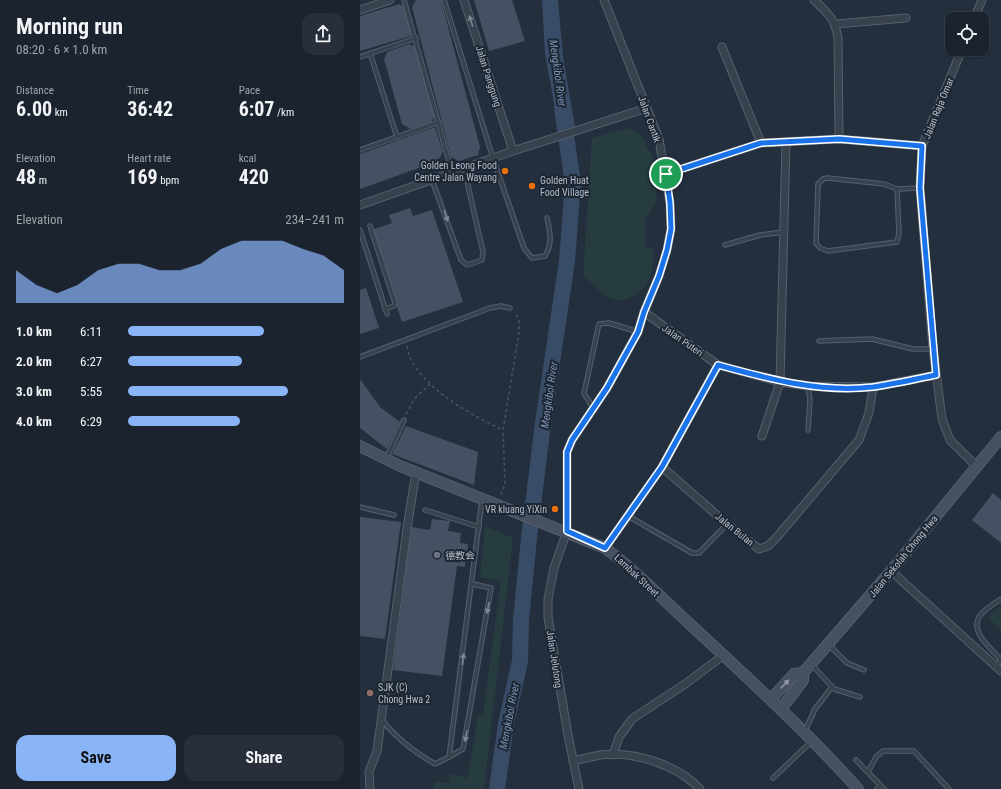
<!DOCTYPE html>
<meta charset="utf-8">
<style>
:root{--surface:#1b232e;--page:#282f3a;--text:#f1f3f6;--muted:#a0a4aa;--line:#39404a;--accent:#8ab4f8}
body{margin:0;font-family:"Roboto Condensed","Noto Sans SC",sans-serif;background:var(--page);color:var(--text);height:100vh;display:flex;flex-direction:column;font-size:15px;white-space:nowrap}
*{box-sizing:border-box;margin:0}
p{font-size:13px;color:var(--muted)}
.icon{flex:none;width:22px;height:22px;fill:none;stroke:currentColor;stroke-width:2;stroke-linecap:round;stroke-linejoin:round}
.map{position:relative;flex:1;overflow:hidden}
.panel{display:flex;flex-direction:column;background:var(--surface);width:360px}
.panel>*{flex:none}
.fabs{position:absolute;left:585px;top:12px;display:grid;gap:8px}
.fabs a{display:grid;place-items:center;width:44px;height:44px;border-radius:8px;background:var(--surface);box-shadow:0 1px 3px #0004,0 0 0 1px var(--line);font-size:20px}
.pin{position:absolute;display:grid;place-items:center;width:34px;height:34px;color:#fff;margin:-17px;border:2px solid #fff;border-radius:50%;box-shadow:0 1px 4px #0007}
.round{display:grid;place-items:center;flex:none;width:42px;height:42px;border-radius:12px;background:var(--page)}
.summary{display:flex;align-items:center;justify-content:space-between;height:68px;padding:0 16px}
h1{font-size:22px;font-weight:700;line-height:30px}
.figures{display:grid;grid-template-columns:repeat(3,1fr);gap:6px;height:68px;padding:4px 16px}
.figures div{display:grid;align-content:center}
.figures b{font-size:20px;font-weight:700}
.figures small{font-size:11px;font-weight:400}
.figures p{font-size:11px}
.chart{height:112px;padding:8px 16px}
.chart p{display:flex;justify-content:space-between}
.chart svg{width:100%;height:72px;margin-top:4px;fill:var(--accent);opacity:.7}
.button{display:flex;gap:8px;margin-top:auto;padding:8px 16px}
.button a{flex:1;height:46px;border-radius:12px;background:var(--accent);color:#111;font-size:16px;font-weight:700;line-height:46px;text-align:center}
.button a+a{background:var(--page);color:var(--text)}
ul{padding:0 16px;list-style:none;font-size:13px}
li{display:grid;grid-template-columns:64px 48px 1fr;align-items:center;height:30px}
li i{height:10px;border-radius:5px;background:var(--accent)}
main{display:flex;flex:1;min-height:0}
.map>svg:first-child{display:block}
.green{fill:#263c3f}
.water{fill:#394c67}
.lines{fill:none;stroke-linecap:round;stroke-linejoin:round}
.river{stroke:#394c67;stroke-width:16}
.building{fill:#455162}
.lane-casing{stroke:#565f6c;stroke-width:5.5}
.street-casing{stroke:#565f6c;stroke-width:9}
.secondary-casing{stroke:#565f6c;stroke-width:12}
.path{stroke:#44595c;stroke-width:1.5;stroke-dasharray:3 3;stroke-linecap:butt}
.lane{stroke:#38414e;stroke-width:3.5}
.street{stroke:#38414e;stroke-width:7}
.secondary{stroke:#465061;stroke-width:10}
.oneway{fill:#7c8592}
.oneway2{fill:#8e96a5}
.route-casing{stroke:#fff;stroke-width:8}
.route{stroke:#1a73e8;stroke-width:5}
.food-dot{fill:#e8710a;stroke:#1d2633;stroke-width:1.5}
.worship-dot{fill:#6b7280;stroke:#1d2633;stroke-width:1.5}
.education-dot{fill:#8d6e63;stroke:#1d2633;stroke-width:1.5}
.labels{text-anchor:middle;stroke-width:4;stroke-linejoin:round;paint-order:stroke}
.street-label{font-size:10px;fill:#b4bcc9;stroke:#1d2633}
.poi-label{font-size:10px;fill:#b4bcc9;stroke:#1d2633;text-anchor:start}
.water-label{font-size:11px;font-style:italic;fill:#7c92b1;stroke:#1d2633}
</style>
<main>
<section class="panel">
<div class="summary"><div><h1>Morning run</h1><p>08:20 · 6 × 1.0 km</p></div><a class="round"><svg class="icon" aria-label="share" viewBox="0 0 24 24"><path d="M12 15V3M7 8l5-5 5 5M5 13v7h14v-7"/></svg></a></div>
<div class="figures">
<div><p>Distance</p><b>6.00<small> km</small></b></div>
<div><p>Time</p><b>36:42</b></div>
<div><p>Pace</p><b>6:07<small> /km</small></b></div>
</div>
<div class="figures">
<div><p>Elevation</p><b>48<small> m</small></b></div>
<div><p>Heart rate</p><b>169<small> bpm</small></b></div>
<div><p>kcal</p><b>420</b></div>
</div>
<div class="chart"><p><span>Elevation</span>234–241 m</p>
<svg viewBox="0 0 160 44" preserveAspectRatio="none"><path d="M0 44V24L10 33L20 38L30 33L40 24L50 20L60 20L70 24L80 24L90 20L100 11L110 6L120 6L130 6L140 11L150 15L160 24V44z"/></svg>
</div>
<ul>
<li><b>1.0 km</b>6:11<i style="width:63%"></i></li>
<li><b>2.0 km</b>6:27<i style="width:53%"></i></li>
<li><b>3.0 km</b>5:55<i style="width:74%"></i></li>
<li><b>4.0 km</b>6:29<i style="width:52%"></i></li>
</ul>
<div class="button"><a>Save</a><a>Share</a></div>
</section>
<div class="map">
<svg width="641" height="789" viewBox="0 0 641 789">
<rect width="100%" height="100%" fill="#242f3e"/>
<g class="green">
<path d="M269 128 282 137 293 159 297 201 286 218 285 248 291 247 294 250C293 259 294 270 290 278 282 295 261 307 244 295 236 289 231 281 223 276L232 138Z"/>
<polygon points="125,526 153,538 124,789 74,789 75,781 89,783 90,774 108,778 118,714 123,715 141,581 120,577"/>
<polygon points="641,605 641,631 628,617"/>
</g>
<polygon class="water" points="182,0 198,0 203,57 215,127 199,130 185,54"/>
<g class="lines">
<polyline class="river" points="137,789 146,724 160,661 161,620 169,538 183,423 207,261 213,184 202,107"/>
</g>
<g class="building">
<polygon points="56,0 81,0 120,147 118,155 99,161 91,157 52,7"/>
<polygon points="114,0 152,0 165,41 129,51"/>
<polygon points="39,4 46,8 54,35 0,51 0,16"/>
<polygon points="49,44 56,47 75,115 71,123 50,129 42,124 24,59 27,52"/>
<polygon points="75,127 83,152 78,161 0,189 0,154"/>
<polygon points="50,208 53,216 72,210 103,302 42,322 12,230 32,223 29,215"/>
<polygon points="6,288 19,328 0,334 0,290"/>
<polygon points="0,379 20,407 40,422 27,449 0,428"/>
<polygon points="46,426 118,452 114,485 32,454"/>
<polygon points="633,493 641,500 641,543 612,520"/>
<polygon points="0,517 41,522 25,639 0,636"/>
<polygon points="72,519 90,521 88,531 101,533 100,543 108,544 105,567 97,566 82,676 33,670 51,527 70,530"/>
</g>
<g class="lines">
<g class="lane-casing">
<g id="lane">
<polyline points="44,0 90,165"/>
<path d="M84 0 133 158 164 248 172 258 185 256C193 243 190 232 187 218"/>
<polyline points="10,53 37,137"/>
<polyline points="0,57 56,38"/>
<polyline points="0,150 79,122"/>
<polyline points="72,180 101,260 107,265 122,260 123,252 104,168"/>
<polyline points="537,189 539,233 537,242 468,251 460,248 456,243 458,184 463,179 468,178 524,184 537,189 560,188"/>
<polyline points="10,226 35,303 34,306 25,309"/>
<polyline points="0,230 27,314"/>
<polyline points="365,245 400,235 424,232"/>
<polyline points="459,341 512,339 553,349 573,349"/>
<polyline points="0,357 130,308 141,306 150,308"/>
<polyline points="233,408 224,393 239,324 249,323 278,332"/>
<polyline points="448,430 450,400 448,386"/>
<polyline points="26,459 44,420"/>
<polyline points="0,507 34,515"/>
<polyline points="65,510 119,527"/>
<polyline points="268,516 332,553 339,553 367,524"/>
<polyline points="113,584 131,588 103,749 89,757 122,500"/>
<polyline points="469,645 487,663 504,670"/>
<polyline points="452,665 474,689 500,697"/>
<path d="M636 666 641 660C632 649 610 633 619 617 623 610 634 604 641 599"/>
<path d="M22 720C37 739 54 752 75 764L89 757"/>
<polyline points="445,731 455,709 472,687"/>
<polyline points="496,760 521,786"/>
<polyline points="508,772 516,757 523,751 554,751 589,789"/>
<polyline points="413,778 452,741"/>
<polyline points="517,789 521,786 524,789"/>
</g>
</g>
<g class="street-casing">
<g id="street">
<polyline points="104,0 153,151"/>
<path d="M454 0C468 13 475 19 478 38L479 139"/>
<polyline points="0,10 30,0"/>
<polyline points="614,19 622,0"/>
<polyline points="476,24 546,18"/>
<polyline points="362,47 401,143"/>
<polyline points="602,49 562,146 560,188 573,349 582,419 590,440 616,466"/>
<polyline points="306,174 401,143 479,139 562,146"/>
<polyline points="0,205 153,151 287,108"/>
<polyline points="284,312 358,365 420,382 448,386 513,387 576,375"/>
<polyline points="358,365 302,467 367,524 399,549 408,546 417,537 499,440 509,413 513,387"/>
<polyline points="402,436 420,382 426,142"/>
<polyline points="245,548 302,467"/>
<polyline points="531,571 641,671"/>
<polyline points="253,755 259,737 272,719 325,684 364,655"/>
<path d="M213 761C222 759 231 757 240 755 274 751 316 764 340 789"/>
<polyline points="10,789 9,772 17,751 48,522 56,472"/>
<polyline points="219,789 208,735 188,617 188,599 194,568 207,531 207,452 212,440 247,388 278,332 284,312 299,276 307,250 311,229 310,203 299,139 244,0"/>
</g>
</g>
<g class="secondary-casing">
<g id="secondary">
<path d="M0 446 40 466 245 548C277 571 304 601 333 627 390 680 446 731 498 789"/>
<polyline points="411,699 434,674 443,673 531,571 641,437"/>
<polyline points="421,709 443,680 443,673"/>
</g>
</g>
<g class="path">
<path d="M47 346C48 350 49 356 51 360 69 392 111 415 143 430"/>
<polyline points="46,414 55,398 70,384"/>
<polyline points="141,495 145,484 143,430 159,332 159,320 155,312"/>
</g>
<use href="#lane" class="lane"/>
<use href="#street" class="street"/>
<use href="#secondary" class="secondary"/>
</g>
<defs><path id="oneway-solid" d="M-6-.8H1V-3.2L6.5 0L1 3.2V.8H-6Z"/></defs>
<g class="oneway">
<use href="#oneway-solid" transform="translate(111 21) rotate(-108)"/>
<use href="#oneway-solid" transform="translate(86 216) rotate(71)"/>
<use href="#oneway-solid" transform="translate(128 608) rotate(100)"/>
<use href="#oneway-solid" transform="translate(103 659) rotate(-82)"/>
<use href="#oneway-solid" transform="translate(106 736) rotate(100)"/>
</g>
<use class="oneway2" href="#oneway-solid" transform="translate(425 684) rotate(-46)"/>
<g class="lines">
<g class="route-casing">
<path id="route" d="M479 139 562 146 560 188 576 375C555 379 534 384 513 387 460 393 409 379 358 365L302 467 245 548 207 531V452L212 440 247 388 278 332 284 312 299 276 307 250 311 229 310 203 306 174 401 143Z"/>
</g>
<use href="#route" class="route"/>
</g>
<g class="food-dot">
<circle cx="145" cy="171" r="4"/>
<circle cx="172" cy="186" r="4"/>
<circle cx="195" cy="509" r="4"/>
</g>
<circle class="worship-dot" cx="77" cy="555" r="4"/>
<circle class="education-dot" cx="10" cy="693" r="4"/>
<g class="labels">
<g class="street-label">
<text transform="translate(129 76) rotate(72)" y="4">Jalan Panggung</text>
<text transform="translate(578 108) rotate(-68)" y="4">Jalan Raja Omar</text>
<text transform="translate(290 119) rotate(70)" y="4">Jalan Cantik</text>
<text transform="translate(323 340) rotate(35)" y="4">Jalan Puteri</text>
<text transform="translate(375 529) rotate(39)" y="4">Jalan Bulan</text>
<text transform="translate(543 556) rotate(-51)" y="4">Jalan Sekolah Chong Hwa</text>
<text transform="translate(277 575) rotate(43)" y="4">Lambak Street</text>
<text transform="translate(195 659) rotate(81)" y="4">Jalan Jelutong</text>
</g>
<g class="poi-label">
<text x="137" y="169" text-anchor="end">Golden Leong Food<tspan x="137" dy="12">Centre Jalan Wayang</tspan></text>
<text x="180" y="184">Golden Huat<tspan x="180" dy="12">Food Village</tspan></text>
<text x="187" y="513" text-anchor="end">VR kluang YiXin</text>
<text x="85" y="559">德教会</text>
<text x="18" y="691">SJK (C)<tspan x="18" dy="12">Chong Hwa 2</tspan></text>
</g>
<g class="water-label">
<text transform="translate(198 73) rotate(82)" y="4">Mengkibol River</text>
<text transform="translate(189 395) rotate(-82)" y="4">Mengkibol River</text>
<text transform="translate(149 716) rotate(-79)" y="4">Mengkibol River</text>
</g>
</g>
</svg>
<div class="fabs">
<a><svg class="icon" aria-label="locate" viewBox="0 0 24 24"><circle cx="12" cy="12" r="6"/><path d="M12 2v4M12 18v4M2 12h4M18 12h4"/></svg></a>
</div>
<div class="pin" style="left:306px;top:174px;background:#1e9e55"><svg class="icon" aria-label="arrive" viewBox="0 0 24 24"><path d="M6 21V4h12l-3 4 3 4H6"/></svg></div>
</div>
</main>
